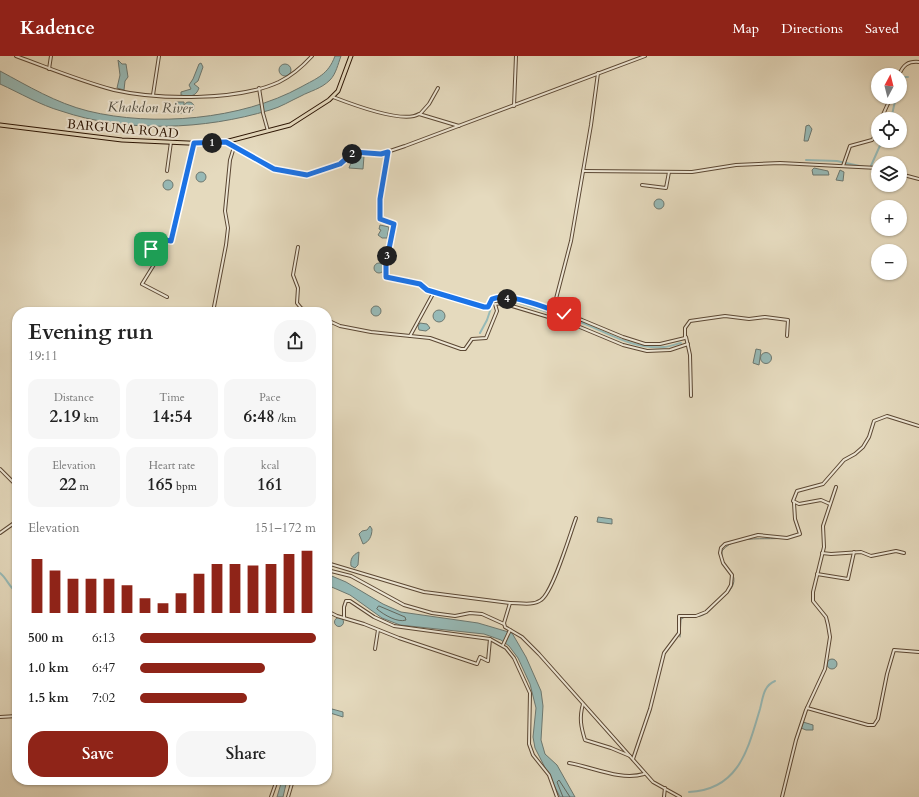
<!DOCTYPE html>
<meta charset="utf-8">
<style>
:root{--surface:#fff;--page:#f6f6f6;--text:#222;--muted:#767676;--accent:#8f2418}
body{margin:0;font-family:Cardo,serif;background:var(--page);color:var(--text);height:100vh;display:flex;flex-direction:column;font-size:15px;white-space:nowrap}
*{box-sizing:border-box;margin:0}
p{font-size:13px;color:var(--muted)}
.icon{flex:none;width:22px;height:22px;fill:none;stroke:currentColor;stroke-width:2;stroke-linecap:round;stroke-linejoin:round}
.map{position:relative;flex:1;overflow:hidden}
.details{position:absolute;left:12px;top:251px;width:320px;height:478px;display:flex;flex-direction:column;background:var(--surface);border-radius:16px;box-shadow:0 1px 3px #0004}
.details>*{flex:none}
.needle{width:26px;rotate:7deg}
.buttons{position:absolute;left:871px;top:12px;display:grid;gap:8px}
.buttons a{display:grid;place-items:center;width:36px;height:36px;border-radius:50%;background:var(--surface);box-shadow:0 1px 3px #0004;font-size:20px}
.pin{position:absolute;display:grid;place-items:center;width:34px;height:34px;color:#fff;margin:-17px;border-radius:8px;box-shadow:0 2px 6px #0006}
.km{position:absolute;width:20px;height:20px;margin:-10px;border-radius:50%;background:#222;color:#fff;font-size:11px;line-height:20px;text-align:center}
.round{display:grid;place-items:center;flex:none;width:42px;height:42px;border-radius:16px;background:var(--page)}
.head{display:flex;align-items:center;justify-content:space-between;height:68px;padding:0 16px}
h1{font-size:22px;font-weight:800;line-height:30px}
.stats{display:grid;grid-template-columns:repeat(3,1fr);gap:6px;height:68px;padding:4px 16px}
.stats div{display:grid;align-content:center;border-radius:10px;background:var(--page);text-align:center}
.stats b{font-size:17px;font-weight:800}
.stats small{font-size:11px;font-weight:400}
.stats p{font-size:11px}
.chart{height:112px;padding:8px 16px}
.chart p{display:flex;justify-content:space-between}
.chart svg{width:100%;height:72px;margin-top:4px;stroke:var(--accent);stroke-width:6}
.action{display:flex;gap:8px;margin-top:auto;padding:8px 16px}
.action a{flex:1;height:46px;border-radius:16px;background:var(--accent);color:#fff;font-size:16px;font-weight:800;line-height:46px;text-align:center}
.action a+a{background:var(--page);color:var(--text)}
ul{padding:0 16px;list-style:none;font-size:13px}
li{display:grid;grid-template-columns:64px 48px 1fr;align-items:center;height:30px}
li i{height:10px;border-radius:5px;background:var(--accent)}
header{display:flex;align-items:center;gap:24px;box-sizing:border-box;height:56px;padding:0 20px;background:var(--accent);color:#fff}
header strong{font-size:19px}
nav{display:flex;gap:22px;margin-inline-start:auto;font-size:14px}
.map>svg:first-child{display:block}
.water{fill:#97bab7;stroke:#6d7870}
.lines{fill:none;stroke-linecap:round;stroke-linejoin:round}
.shore{stroke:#62685e;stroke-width:1}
.stream{stroke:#6d7870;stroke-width:1}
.canal{stroke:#97bab7;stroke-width:2}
.minor-casing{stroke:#5b4733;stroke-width:4}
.major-casing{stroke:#2d1605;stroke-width:5}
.minor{stroke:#eee7d5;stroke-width:2}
.major{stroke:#e5dabe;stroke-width:3}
.route-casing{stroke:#fff;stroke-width:8}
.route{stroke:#1a73e8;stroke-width:5}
.labels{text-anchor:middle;stroke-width:4;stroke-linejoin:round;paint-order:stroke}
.street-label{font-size:13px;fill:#2d1605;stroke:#eee7d5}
.water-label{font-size:14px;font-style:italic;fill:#524f43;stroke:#eee7d5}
</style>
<header>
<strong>Kadence</strong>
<nav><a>Map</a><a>Directions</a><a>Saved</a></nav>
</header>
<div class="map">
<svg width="919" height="741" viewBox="0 0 919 741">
<rect width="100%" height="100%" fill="#e5dabe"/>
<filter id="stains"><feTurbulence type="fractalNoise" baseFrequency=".005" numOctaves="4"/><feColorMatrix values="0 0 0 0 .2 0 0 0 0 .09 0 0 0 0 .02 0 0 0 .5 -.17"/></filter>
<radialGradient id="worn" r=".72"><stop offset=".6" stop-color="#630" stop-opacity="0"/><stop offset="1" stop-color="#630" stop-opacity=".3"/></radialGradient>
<g class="water">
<path d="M335 0H341C338 8 336 18 330 24 321 33 310 35 301 40 290 45 281 51 270 54 204 74 126 77 61 55 40 49 20 37 0 28V15C28 30 56 47 88 55 153 71 241 64 301 31 317 22 328 19 335 0Z"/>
<polygon points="118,4 122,8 126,8 128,21 125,25 124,34 117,32 120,19"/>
<path d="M201 7 203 11 198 25 194 28 199 32C196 41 189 41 181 39V36L191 33 189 29 193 23 199 8Z"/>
<circle cx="285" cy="14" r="6"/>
<polygon points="176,46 184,46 184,57 175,57"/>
<circle cx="189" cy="51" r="5"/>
<polygon points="809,69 812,73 808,85 804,85 806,70"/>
<polygon points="354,99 364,100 363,113 349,112"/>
<polygon points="814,112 828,115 829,119 813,119 812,114"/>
<polygon points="840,114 844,116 843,125 836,124"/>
<circle cx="201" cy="121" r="5"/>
<circle cx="168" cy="129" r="5"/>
<circle cx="659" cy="148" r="5"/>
<polygon points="380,169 389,171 387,182 382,182 378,179 381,174 379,173"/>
<circle cx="379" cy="212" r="5"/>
<circle cx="376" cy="255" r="5"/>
<circle cx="439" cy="260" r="6"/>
<polygon points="420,267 427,268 430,272 426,275 419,274 418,270"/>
<polygon points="756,293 761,294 759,309 753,307"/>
<circle cx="766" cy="302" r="5.5"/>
<polygon points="598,461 612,463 612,468 597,466"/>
<path d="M370 470 372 473C372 480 369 486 363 488L359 478 362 475 367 474Z"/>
<path d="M359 496 358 509 355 512 351 510C350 504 352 499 359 496Z"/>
<polygon points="327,518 346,526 383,548 401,556 478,567 512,577 526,601 541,635 543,650 541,684 545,698 557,709 575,741 560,741 535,692 533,681 536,652 530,628 518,602 509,590 501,584 484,578 400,569 382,562 350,539 327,529"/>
<circle cx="339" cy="566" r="4.5"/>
<circle cx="832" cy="608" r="5"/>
<polygon points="327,648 332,653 343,656 343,661 327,656"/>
<polygon points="803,666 813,669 813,674 806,674 801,672"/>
<polygon points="282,724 287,724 283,741 277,741"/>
</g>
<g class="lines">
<g class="shore">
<path d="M379 550 405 561 406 564C398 567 384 559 377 553Z"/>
<polyline points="563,741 557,726 559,724 570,741"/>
</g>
<g class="stream">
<path d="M722 500V495C738 474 779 489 801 478L796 463"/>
<path d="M722 542C729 537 737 528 733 519"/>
<path d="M680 581 681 563C693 556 699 568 714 550"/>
</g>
<g class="canal">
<polyline points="900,30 904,21 908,21"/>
<polyline points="891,63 896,41"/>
<polyline points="806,104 837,105 864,111"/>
<polyline points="870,112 882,85"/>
<path d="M480 277 487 264 493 246 513 245C535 252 558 259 580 266 607 276 633 294 664 291 669 291 676 288 681 287"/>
<path d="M0 517C7 522 9 532 17 536"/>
<path d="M689 736C739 734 748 693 760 653 763 642 763 630 775 625"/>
</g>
<g class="minor-casing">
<g id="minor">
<path d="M16 0C49 12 80 25 114 34 158 44 238 45 279 26 291 20 303 10 312 0"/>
<polyline points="49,13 51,0"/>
<path d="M899 19C903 9 908 5 919 6"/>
<polyline points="259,32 263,57 268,75"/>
<polyline points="153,39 159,0"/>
<path d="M333 41C351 48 403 68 419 58L459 70"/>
<polyline points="514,50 516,0"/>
<polyline points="420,58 429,48 438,32"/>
<polyline points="881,63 891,41"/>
<path d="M225 86C271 114 307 136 354 96L381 98 405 90 645 0"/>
<polyline points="388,96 380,143 379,163 394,168 386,208 386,221 420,228 427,234 484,251 488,251 492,243 497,242 512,243 537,250 582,264 623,281 645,288 660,288 685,282 685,272 690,265 725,260 749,263 765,261 788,264 787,280"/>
<polyline points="843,110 850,90 872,84 878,77"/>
<polyline points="167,115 171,86"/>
<polyline points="583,115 692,116 736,109 780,107 878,112"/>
<polyline points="900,118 919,123"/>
<polyline points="642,129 666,132 669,116"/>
<polyline points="298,191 293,219 298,232 297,247 301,252 309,256"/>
<polyline points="167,241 142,228 155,207 149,181 171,185 194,87"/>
<polyline points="213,256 226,189 228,172 225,155 230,104 234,91"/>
<polyline points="551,262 571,185 591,69 598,17"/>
<polyline points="327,264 340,270 371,276 430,282 461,293 465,293 472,283 486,282 497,255 495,248 502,247 575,269 623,289 647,295 670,294 688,288"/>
<polyline points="410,280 434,236"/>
<polyline points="686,281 690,299 691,340"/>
<polyline points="0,413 17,430"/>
<polyline points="830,448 821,444 799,448 793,445 797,435 823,428 844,404 855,398 863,391 869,381 874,365 887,360 919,370"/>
<polyline points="0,477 17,465"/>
<polyline points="822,497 831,498 861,496 871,500 896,495 904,497"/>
<polyline points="327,507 424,536 510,547 504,567 505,571 522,581 539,598 653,726 680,741"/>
<polyline points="327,514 351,520 404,549 432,557 455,560 470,557 482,558 504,568"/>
<polyline points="817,518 848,523 854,496"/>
<path d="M510 547C520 547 533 550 541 544 553 536 570 478 576 462"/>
<polyline points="327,555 337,560 364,568 399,582 477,608 480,601 488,605 490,583"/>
<polyline points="344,562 344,551 346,545 350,545 374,561 394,570 490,583 506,592 514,602 530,637 529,688 533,699 549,719 557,741"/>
<polyline points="503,589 510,574"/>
<polyline points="375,593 378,574"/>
<path d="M583 648C579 662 581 671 585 684L611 692 630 700"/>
<polyline points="807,652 868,669 874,669 878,663 887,618 894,594 919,596"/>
<polyline points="0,661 17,660"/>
<polyline points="633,703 650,653 664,597 679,577 679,560 696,560 706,556 727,536 731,529 732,519 723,507 720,497 721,492 725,488 758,479 787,482 800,478 795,463 794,447"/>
<path d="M569 707C593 711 620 725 644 718"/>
<polyline points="271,741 277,724"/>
<polyline points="288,741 293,724"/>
<polyline points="664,741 665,732"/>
<polyline points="782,741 796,684 806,654 825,613 830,581 828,569 826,561 813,545 813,536 824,491 823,470 836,431"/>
</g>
</g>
<g class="major-casing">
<polyline id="major" points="0,69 122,84 210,88 225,86 290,69 329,44 338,35 351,0"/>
</g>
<use href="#minor" class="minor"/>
<use href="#major" class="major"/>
</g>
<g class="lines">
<g class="route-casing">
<path id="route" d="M151 193 149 181 171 185 194 87 226 86 274 113 307 119 340 108 354 96 381 98 388 96 380 143V163L394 168 386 208V221L420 228 427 234 484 251H488L492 243C509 236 546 252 564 258"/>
</g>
<use href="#route" class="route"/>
</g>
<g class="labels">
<g class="street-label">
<text transform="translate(123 72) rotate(5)" y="5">BARGUNA ROAD</text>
</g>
<g class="water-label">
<text transform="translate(150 51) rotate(1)" y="5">Khakdon River</text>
</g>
</g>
<rect width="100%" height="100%" filter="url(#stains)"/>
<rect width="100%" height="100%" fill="url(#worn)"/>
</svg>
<div class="buttons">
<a><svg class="needle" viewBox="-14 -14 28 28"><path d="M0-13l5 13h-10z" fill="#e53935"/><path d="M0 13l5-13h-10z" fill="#767676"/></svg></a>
<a><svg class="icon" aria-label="locate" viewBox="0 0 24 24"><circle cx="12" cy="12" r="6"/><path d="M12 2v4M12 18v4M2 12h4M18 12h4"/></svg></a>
<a><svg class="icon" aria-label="layers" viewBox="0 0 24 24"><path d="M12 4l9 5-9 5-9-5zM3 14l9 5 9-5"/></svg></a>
<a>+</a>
<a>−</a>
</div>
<div class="pin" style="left:151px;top:193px;background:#1e9e55"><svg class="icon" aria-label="arrive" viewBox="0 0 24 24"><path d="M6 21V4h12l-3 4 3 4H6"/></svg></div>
<div class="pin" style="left:564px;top:258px;background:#d93025"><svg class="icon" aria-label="check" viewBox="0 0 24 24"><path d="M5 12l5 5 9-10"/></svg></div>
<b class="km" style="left:212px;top:87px">1</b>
<b class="km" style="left:352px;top:98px">2</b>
<b class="km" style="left:387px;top:200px">3</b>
<b class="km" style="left:507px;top:243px">4</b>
<section class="details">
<div class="head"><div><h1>Evening run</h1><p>19:11</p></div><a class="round"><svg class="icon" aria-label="share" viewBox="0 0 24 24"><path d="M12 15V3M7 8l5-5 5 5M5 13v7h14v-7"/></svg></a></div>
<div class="stats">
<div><p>Distance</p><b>2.19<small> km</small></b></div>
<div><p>Time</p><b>14:54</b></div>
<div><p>Pace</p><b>6:48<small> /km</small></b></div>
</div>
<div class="stats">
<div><p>Elevation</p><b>22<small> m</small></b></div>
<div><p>Heart rate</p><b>165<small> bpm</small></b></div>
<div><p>kcal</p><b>161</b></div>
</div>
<div class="chart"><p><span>Elevation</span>151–172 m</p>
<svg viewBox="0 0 160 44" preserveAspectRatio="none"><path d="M5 44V11M15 44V18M25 44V23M35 44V23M45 44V23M55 44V27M65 44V35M75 44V38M85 44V32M95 44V20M105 44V14M115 44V14M125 44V15M135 44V14M145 44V8M155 44V6"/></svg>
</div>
<ul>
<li><b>500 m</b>6:13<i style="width:100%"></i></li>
<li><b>1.0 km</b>6:47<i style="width:71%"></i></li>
<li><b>1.5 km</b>7:02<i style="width:61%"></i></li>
</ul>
<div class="action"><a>Save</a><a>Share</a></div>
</section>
</div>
